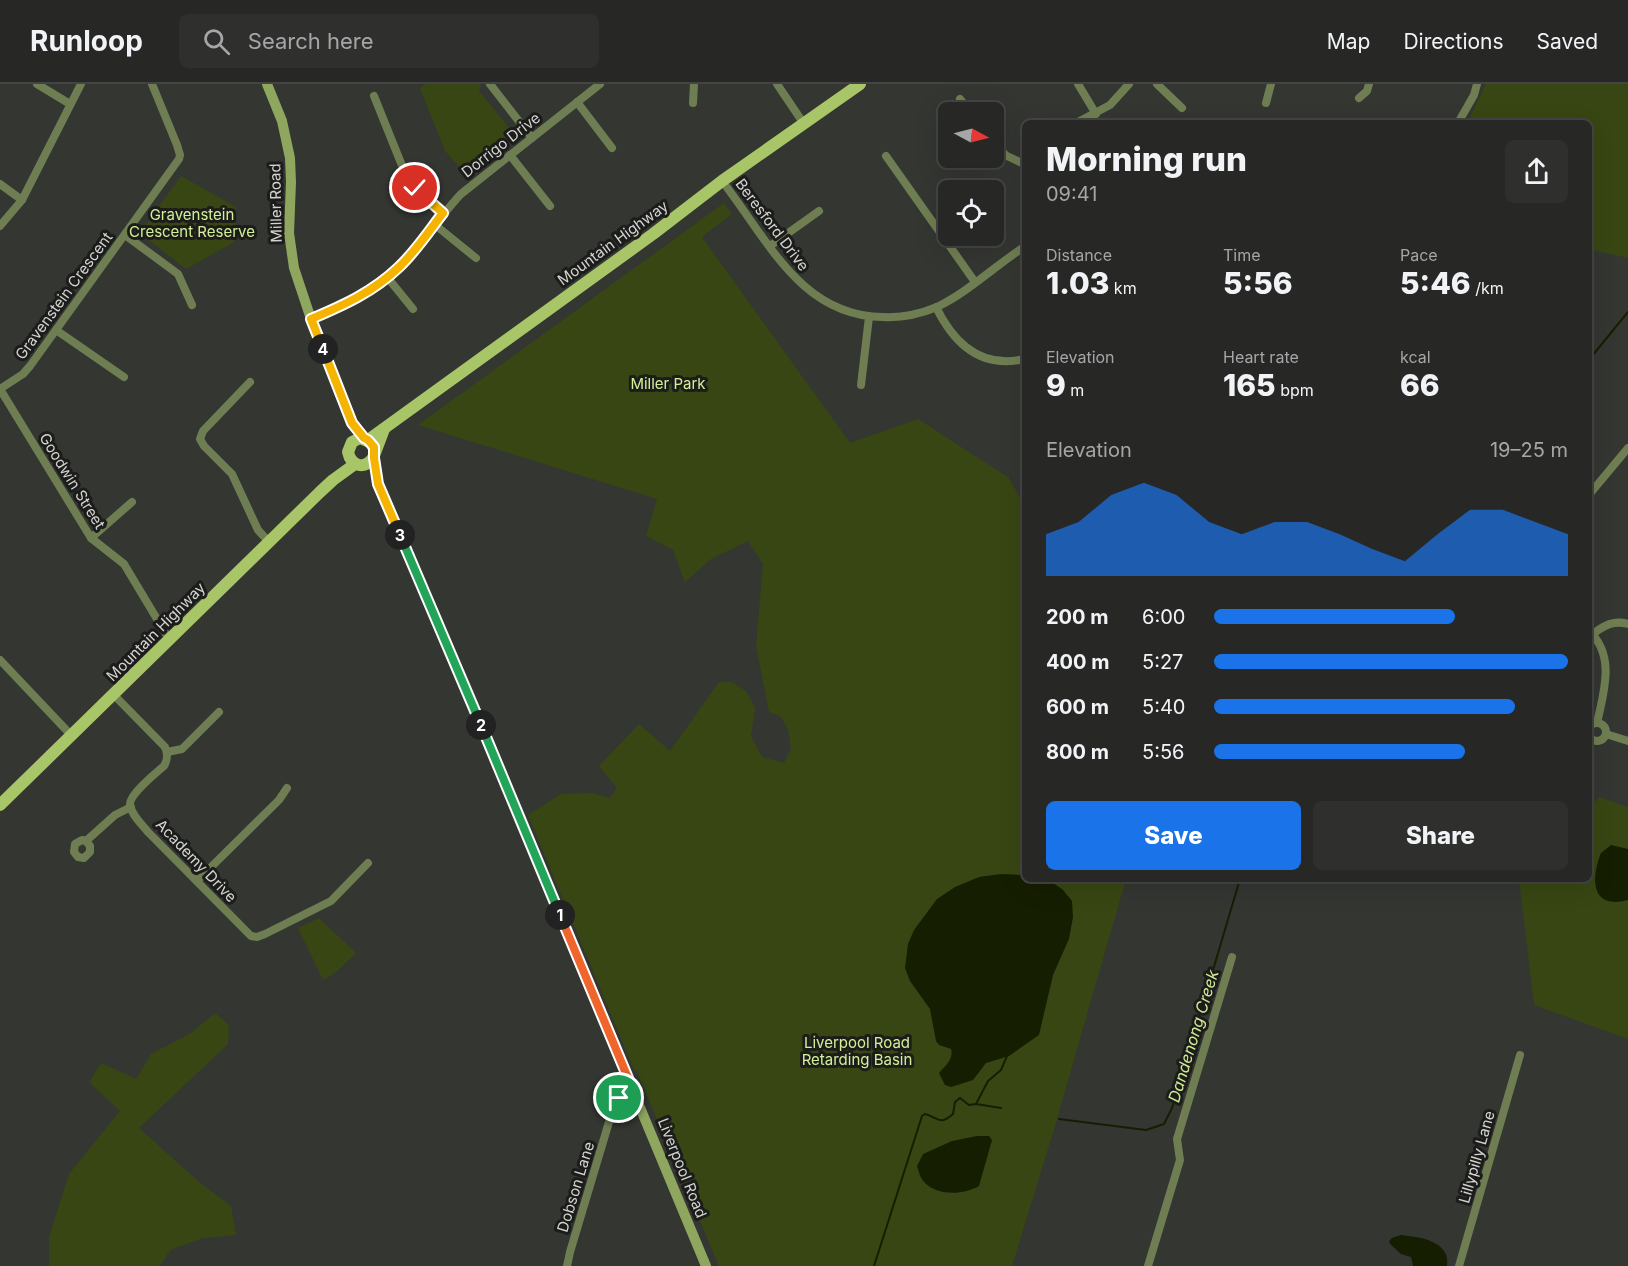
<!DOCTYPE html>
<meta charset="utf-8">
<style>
:root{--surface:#272826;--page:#2f302e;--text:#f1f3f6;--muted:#a4a6a7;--line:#434443;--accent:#1a73e8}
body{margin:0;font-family:Inter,sans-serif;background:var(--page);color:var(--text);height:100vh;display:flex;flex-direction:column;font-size:22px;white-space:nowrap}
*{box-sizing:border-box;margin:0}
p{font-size:20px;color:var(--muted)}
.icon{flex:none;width:33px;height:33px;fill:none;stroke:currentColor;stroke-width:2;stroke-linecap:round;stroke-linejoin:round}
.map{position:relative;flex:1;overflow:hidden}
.side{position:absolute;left:1022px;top:36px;width:570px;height:762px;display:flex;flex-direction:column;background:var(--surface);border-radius:9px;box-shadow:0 6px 24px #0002,0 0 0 2px var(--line)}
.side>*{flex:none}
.needle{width:39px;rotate:97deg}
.fabs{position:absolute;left:938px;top:18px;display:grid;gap:12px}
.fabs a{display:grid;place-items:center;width:66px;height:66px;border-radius:9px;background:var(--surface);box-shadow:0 6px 24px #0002,0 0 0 2px var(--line);font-size:30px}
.pin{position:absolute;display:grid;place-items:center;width:51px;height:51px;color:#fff;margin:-26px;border:3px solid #fff;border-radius:50%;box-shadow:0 2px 6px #0007}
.km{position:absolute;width:30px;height:30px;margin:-15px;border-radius:50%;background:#222;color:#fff;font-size:16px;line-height:30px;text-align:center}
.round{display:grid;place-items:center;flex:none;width:63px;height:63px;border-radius:9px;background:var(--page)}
.summary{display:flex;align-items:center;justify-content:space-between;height:102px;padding:0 24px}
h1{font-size:33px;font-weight:800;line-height:45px}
.figures{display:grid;grid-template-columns:repeat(3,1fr);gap:9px;height:102px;padding:6px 24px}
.figures div{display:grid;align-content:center}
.figures b{font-size:30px;font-weight:800}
.figures small{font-size:16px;font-weight:400}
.figures p{font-size:16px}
.chart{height:168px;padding:12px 24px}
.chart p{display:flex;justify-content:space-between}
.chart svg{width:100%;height:108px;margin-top:6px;fill:var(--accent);opacity:.7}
.primary-button{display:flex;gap:12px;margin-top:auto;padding:12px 24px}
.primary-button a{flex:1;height:69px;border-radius:9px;background:var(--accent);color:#fff;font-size:24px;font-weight:800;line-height:69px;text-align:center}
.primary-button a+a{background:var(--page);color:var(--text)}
ul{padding:0 24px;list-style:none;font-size:20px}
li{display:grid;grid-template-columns:96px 72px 1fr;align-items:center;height:45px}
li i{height:15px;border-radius:8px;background:var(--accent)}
header{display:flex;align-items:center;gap:36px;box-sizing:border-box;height:84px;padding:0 30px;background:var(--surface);border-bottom:2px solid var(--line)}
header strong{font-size:28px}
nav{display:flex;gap:33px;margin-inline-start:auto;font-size:21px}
.search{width:420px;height:54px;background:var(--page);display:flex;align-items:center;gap:15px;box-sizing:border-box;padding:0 21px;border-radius:9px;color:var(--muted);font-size:22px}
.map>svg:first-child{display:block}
.green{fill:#384613}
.water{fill:#161e01}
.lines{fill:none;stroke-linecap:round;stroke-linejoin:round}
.stream{stroke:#161e01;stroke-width:2}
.minor{stroke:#6f7e52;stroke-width:8}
.secondary{stroke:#8fa65f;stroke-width:10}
.primary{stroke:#a8c567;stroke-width:12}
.split-1-casing{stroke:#fff;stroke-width:12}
.split-2-casing{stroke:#fff;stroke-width:12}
.split-3-casing{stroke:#fff;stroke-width:12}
.split-4-casing{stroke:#fff;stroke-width:12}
.split-5-casing{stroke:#fff;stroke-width:12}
.split-1{stroke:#f0652b;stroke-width:8}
.split-2{stroke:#22a559;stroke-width:8}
.split-3{stroke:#22a559;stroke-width:8}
.split-4{stroke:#f5b400;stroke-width:8}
.split-5{stroke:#f5b400;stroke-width:8}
.labels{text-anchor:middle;stroke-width:6;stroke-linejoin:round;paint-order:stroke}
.street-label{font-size:15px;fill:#d4d5d2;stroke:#1c1d1b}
.park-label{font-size:15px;fill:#d3f097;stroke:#1c1d1b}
.water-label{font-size:16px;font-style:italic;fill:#cfeb93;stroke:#1c1d1b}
</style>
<header>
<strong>Runloop</strong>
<div class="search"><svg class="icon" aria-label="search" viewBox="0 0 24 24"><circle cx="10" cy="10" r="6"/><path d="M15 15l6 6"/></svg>Search here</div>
<nav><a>Map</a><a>Directions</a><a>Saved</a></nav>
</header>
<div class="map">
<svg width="1628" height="1182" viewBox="0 0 1628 1182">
<rect width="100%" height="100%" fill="#343632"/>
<g class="green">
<polygon points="426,0 479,0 481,2 479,7 510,45 515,42 518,47 518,54 468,93 445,67 420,4"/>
<polygon points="1486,0 1628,0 1628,174 1589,165 1588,39 1467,39"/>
<polygon points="181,92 236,123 234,158 186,185 140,149"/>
<polygon points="724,119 732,130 702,153 850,359 918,335 1009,394 1024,421 1024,795 1126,795 1055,1042 1012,1182 719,1182 636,986 635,988 528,731 561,710 591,709 610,714 617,704 599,682 639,640 670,667 719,598 732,598 746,607 755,624 751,652 762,673 784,679 791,665 788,645 781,633 769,628 756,562 763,480 748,457 711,475 685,498 673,466 646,452 657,415 418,341"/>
<polygon points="1599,713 1628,723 1628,955 1534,921 1519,795 1588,795 1589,724"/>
<polygon points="319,834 356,869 335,889 323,896 298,844"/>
<polygon points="215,929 229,941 228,960 139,1044 199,1098 231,1122 236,1151 203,1154 170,1166 160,1182 49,1182 49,1153 69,1090 120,1027 89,998 101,979 136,995 151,970 191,949"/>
</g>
<g class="water">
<path d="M1611 761 1628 765V816C1590 826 1591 794 1601 769Z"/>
<path d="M1001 790 1024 791V795H1044L1052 798 1063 806 1072 817 1073 833 1069 855 1053 891 1039 951 1009 972 986 979 973 996 951 1003 945 1001 939 989C945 982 954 975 951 965L939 961 936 957 930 925 910 897 905 884 908 860 914 846 937 815 955 803 979 793Z"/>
<path d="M977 1052H989L992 1056 979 1102C964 1111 938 1112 925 1099 920 1094 919 1088 917 1082L923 1070 952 1057Z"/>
<path d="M1401 1151C1420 1153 1451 1157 1447 1182H1413L1411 1173 1401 1170 1390 1160 1389 1157 1392 1154Z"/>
</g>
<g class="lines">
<g class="stream">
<polyline points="1588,277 1628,228"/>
<polyline points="976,1020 988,997 1001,986 1007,972"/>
<polyline points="1059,1035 1146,1046 1164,1040 1172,1024 1240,795"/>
<path d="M874 1182 922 1032 925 1030C939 1034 939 1042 953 1030L955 1018 960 1014 969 1021 976 1020 1001 1024"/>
</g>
<g class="minor">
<polyline points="37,0 70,20"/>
<polyline points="490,0 532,54"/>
<polyline points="777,0 804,40"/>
<polyline points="1078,0 1096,30"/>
<polyline points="1157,0 1182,24"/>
<polyline points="374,12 407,94 424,113 443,129"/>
<polyline points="1359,14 1367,7 1369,0"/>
<polyline points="960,15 970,28"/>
<polyline points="577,18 612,64"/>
<polyline points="693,19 694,0"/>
<polyline points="1266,19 1271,0"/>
<polyline points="1076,39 1110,21 1129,0"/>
<polyline points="1458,39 1474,11 1477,0"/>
<polyline points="993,60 1007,72 1024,80"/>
<polyline points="510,71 550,122"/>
<polyline points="886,72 975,198"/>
<path d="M722 97C767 154 800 232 883 233 901 234 920 230 937 223 968 208 995 182 1024 163"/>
<polyline points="0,100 22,116"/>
<polyline points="434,140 476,174"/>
<polyline points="0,142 22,116 81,0"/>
<polyline points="125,151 178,190 192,221"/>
<polyline points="770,162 819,127"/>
<polyline points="387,193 413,225"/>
<path d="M936 223C954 260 981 285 1024 275"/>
<path d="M311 235C343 222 372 208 398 184 422 162 439 133 461 110L600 0"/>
<polyline points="56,246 124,293"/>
<polyline points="250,298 203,347 200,355 204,362 232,390 258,446 269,458"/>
<polyline points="861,301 869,233"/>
<polyline points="0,305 23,290 30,282 179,75 180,71 177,61 152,0"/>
<polyline points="0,305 91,454 124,480 169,555"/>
<polyline points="1588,412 1628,364"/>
<polyline points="91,454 132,418"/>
<path d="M1588 546C1616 571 1604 607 1597 639"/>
<path d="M1593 550C1604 541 1614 536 1628 540"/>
<polyline points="0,576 71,651"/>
<path d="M113 610 165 663C168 670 168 675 164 682 156 689 130 710 130 720 131 731 142 740 148 748L251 852 257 853 265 850 331 817 368 779"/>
<circle cx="1597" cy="648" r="9"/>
<polyline points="1606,650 1628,657"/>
<polyline points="167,668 182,665 219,628"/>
<polyline points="86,757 90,762 90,768 84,774 78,773 74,768 75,760 82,756 86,757 115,731 131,723"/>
<polyline points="197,797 279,716 287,704"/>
<path d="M567 1182 570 1168 612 1028C617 1016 621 1010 633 1006"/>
<polyline points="1148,1182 1180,1076 1177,1055 1232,873"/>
<polyline points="1459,1182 1520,971"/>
</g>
<g class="secondary">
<polyline points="267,0 282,37 290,74 291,98 289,149 294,184 311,235 351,336 364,354"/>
<polyline points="373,374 378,400 447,560 706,1182"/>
</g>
<g class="primary">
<polyline points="368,356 653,150 722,97 860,0"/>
<path d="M375 368 372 359 360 354 352 358 348 368C351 382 364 386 373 374L384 345"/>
<polyline points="0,721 320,408 333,396 355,380"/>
</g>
</g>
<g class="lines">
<g class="split-1-casing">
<polyline id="split-1" points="560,831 633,1006 626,1008 619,1014"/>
</g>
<g class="split-2-casing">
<polyline id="split-2" points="481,641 560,831"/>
</g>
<g class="split-3-casing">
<polyline id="split-3" points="400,451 481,641"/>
</g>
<g class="split-4-casing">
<polyline id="split-4" points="323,265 352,339 364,354 368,356 374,363 374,374 378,400 400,451"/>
</g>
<g class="split-5-casing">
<path id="split-5" d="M323 265 311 235C344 221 373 208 399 183 416 167 429 147 443 129L415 104"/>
</g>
<use href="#split-1" class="split-1"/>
<use href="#split-2" class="split-2"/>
<use href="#split-3" class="split-3"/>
<use href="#split-4" class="split-4"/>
<use href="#split-5" class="split-5"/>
</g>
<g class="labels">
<g class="street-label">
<text transform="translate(501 61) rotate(-38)" y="5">Dorrigo Drive</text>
<text transform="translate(276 119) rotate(-91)" y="5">Miller Road</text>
<text transform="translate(772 141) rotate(53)" y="5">Beresford Drive</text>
<text transform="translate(613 159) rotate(-36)" y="5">Mountain Highway</text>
<text transform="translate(64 212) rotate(-54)" y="5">Gravenstein Crescent</text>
<text transform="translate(72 397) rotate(58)" y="5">Goodwin Street</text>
<text transform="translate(156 548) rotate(-45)" y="5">Mountain Highway</text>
<text transform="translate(196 777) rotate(46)" y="5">Academy Drive</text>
<text transform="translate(1477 1073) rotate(-74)" y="5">Lillypilly Lane</text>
<text transform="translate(682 1084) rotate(68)" y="5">Liverpool Road</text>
<text transform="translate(576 1103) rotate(-73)" y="5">Dobson Lane</text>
</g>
<g class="park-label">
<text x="192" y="136">Gravenstein<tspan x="192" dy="17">Crescent Reserve</tspan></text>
<text x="668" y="305">Miller Park</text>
<text x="857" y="964">Liverpool Road<tspan x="857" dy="17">Retarding Basin</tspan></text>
</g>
<g class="water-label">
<text transform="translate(1193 952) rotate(-73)" y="6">Dandenong Creek</text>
</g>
</g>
</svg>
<div class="fabs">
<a><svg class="needle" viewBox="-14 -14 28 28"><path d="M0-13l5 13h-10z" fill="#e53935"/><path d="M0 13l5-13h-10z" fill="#a4a6a7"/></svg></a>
<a><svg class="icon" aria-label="locate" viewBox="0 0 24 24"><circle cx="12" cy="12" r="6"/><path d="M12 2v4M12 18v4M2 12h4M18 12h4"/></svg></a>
</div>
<div class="pin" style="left:619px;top:1014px;background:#1e9e55"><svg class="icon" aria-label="arrive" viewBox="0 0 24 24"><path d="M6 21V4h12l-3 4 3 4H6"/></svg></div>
<div class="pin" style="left:415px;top:104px;background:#d93025"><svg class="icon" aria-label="check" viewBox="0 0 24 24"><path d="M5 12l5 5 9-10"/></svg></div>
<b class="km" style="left:560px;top:831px">1</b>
<b class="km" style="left:481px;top:641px">2</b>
<b class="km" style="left:400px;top:451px">3</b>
<b class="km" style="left:323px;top:265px">4</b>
<section class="side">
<div class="summary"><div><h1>Morning run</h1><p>09:41</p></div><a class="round"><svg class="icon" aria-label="share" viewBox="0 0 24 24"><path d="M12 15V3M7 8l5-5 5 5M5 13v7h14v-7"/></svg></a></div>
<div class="figures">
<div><p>Distance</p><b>1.03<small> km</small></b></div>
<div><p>Time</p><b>5:56</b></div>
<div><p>Pace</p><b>5:46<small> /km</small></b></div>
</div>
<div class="figures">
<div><p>Elevation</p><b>9<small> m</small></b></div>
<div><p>Heart rate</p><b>165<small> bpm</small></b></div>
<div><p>kcal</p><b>66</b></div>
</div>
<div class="chart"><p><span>Elevation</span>19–25 m</p>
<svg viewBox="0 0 160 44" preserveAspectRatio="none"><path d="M0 44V27L10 22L20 11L30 6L40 11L50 22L60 27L70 22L80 22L90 27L100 33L110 38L120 27L130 17L140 17L150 22L160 27V44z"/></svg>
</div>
<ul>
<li><b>200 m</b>6:00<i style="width:68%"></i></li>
<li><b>400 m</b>5:27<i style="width:100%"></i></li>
<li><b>600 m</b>5:40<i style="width:85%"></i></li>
<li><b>800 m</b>5:56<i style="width:71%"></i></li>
</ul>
<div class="primary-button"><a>Save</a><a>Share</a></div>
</section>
</div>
